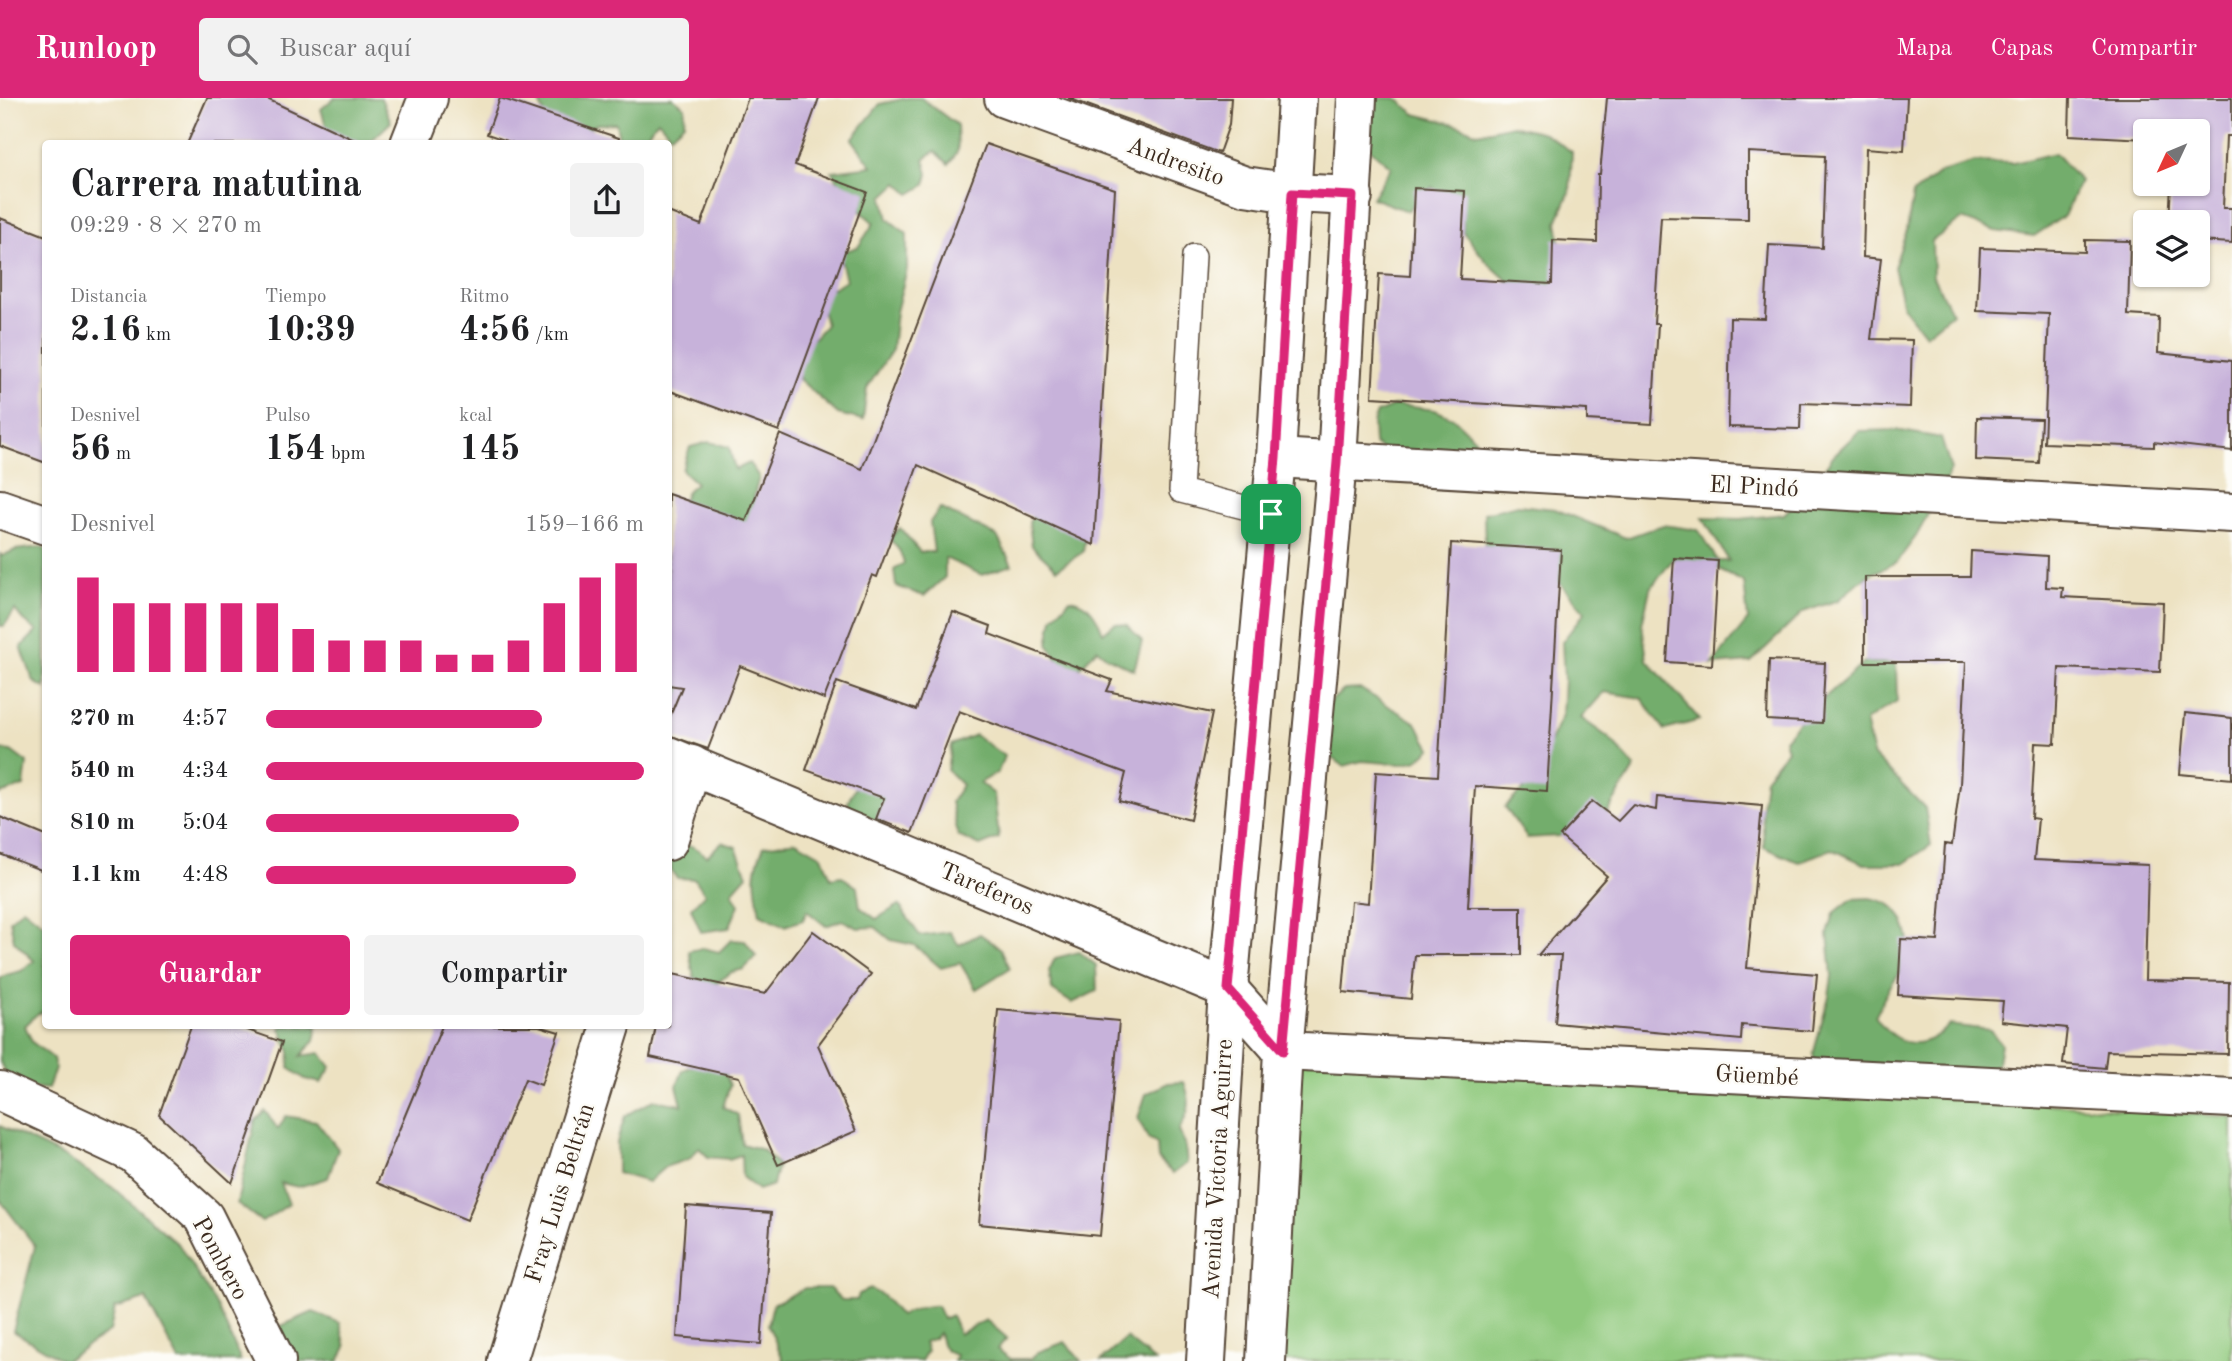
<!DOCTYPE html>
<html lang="es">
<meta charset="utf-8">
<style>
:root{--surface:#fff;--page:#f2f2f2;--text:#202124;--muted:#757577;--accent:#db2777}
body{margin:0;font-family:"Old Standard TT",serif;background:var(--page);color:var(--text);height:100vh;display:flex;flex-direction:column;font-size:26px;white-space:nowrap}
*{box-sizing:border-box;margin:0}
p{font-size:23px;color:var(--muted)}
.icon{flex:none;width:38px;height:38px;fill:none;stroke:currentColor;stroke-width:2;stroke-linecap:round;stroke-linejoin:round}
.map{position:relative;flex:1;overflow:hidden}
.drawer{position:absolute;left:42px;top:42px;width:630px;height:889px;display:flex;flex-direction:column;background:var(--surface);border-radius:7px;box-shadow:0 2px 5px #0004}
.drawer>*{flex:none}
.needle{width:46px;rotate:226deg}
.fabs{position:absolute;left:2133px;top:21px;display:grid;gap:14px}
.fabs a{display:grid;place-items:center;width:77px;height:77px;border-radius:7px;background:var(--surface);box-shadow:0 2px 5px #0004;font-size:35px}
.pin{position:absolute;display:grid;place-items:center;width:60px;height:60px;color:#fff;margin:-30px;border-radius:14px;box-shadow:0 4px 10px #0006}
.round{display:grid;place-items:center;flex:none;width:74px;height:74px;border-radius:7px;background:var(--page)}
.head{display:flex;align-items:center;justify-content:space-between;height:119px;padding:0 28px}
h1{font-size:38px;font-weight:700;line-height:52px}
.metrics{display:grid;grid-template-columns:repeat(3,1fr);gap:10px;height:119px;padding:7px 28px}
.metrics div{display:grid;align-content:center}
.metrics b{font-size:35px;font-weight:700}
.metrics small{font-size:19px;font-weight:400}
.metrics p{font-size:19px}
.chart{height:196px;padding:14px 28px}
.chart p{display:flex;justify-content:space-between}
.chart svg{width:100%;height:126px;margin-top:7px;stroke:var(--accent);stroke-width:6}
.button{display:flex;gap:14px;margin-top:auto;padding:14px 28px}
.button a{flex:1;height:80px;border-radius:7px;background:var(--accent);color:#fff;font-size:28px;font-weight:700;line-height:80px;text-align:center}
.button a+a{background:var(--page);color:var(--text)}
ul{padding:0 28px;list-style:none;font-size:23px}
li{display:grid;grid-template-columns:112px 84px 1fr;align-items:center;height:52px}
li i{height:18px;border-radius:9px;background:var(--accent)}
header{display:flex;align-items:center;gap:42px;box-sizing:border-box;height:98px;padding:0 35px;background:var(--accent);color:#fff}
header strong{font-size:33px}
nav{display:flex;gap:38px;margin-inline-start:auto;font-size:24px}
.search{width:490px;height:63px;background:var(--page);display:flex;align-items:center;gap:18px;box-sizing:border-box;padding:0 24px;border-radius:7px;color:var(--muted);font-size:26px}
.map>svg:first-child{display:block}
.green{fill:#8fc97d;stroke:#657a4e;stroke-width:2}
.forest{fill:#73ad6c;stroke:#576c45;stroke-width:2}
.building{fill:#c7b2da}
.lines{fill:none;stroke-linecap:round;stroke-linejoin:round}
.lane-casing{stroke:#564637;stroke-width:26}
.street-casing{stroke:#564637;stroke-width:42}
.secondary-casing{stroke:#564637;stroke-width:42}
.lane{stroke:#fff;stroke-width:23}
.street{stroke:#fff;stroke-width:38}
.secondary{stroke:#fff;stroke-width:38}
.route-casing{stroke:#fff;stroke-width:14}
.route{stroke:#db2777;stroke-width:9}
.labels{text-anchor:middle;stroke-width:5;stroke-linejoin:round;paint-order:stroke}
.street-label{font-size:24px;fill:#3b2a1e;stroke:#fdfcf7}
</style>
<header>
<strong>Runloop</strong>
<div class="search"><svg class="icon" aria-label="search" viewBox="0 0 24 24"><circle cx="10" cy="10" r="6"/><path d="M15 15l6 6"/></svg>Buscar aquí</div>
<nav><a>Mapa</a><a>Capas</a><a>Compartir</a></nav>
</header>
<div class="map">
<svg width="2232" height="1263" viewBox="0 0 2232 1263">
<rect width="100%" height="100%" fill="#fdfcf7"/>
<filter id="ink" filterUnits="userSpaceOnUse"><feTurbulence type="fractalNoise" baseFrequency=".0143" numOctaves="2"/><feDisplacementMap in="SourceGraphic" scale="14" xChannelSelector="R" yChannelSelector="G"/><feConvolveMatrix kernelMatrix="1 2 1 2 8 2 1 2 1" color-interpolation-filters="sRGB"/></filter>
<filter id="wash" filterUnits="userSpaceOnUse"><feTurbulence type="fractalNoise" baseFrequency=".00686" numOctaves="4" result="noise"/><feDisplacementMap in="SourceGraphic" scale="28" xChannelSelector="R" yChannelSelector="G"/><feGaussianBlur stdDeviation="1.57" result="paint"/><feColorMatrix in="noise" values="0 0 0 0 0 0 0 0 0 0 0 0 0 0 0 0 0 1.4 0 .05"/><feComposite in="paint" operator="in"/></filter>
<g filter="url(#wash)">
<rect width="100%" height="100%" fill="#ede2c2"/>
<polygon class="green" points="1283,953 2232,1019 2232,1263 1266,1263"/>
<g class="forest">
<polygon points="334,0 381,0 391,24 369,45 331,45 321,11"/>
<polygon points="537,0 673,0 685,9 684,25 671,37 658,22 649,33 646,45 620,45 616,25 597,26 566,42 548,24"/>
<polygon points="907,0 921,0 957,27 958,52 949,66 935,53 924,61 928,76 925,87 910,96 898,85 883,99 888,121 907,136 907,171 896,214 892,252 867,290 863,322 838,316 799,281 801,254 826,227 819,199 846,182 839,155 858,149 874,125 849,103 832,73 872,68 852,41 880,6"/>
<polygon points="1345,0 1396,0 1415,16 1455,26 1478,35 1512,27 1544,35 1572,54 1570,93 1557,124 1562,158 1551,193 1508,183 1486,163 1463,134 1463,111 1432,89 1407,113 1372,100 1391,69 1362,44"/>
<polygon points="2055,55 2080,83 2064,118 2034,138 1995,133 1962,121 1932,143 1933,179 1952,215 1925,237 1903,209 1894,169 1907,132 1913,96 1941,74 1975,64 2013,65"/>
<polygon points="1396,307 1435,312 1453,320 1475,341 1478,351 1477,362 1454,386 1432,389 1420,387 1391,357 1374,346 1373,325 1377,315"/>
<polygon points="1896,332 1941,340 1951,372 1917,437 1897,464 1865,479 1838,502 1803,514 1751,564 1712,567 1748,522 1744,484 1710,468 1674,460 1650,491 1642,526 1647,562 1700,622 1665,632 1641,600 1604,594 1581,620 1609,640 1635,669 1597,731 1560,738 1527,740 1505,709 1532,683 1562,617 1564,581 1562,544 1585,514 1561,486 1522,472 1485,451 1484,415 1518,407 1555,411 1626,440 1663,427 1698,432 1718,463 1729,463 1703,420 1741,421 1784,416 1812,389 1833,358 1859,333"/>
<polygon points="709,344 729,349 735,372 749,365 759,379 754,398 770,421 684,587 668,634 668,460 676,414 688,392 696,385 682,372 690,349"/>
<polygon points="1042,408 1087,430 1083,454 1057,471 1032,448 1029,424"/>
<polygon points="940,410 997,438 1012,467 982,477 945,460 945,479 924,498 896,488 894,472 904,465 899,452 889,440 900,430 920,454 934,454 930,424"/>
<polygon points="41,449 46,452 45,590 34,584 21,549 37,533 23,522 15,512 4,528 0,528 0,456 2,458 15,452"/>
<path d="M1070 501C1090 505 1096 516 1103 535L1115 525 1127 527 1142 543 1134 572 1107 559 1097 551 1079 571 1059 564 1048 546 1053 520Z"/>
<polygon points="1865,564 1896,566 1897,603 1865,623 1873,657 1925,710 1931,747 1903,766 1864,766 1832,751 1798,764 1764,749 1762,708 1765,680 1787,652 1784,641 1807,615"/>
<polygon points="1361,591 1416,625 1431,650 1418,662 1400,666 1362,663 1344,668 1329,658 1328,605 1344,592"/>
<polygon points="975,637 1004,658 998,674 980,685 994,696 999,740 980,748 958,738 951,704 962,687 947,672 951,647"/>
<polygon points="0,652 11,653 27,665 24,688 0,696"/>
<polygon points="857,687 891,690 889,722 877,729 851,718 848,703"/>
<path d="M796 743 822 758 831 780 841 778 857 789 860 809 876 821 899 807 920 838 950 834 959 847 980 836 1001 851 1010 870 976 891 960 865 941 870 914 847 891 842 875 829 858 830 842 822 826 828 807 813 803 822 785 828 760 816C755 787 751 775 764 748Z"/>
<polygon points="722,744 736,749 747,777 732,794 739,807 729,830 701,834 691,810 705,796 695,781 677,780 671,773 672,752 682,746 694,749 707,758"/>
<path d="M1869 800C1886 803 1896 807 1903 823 1915 850 1909 861 1893 884 1886 895 1881 907 1875 918 1896 949 1922 955 1949 927L1990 932 2001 946 1998 965 1982 976 1820 975 1813 957 1829 898 1832 878 1828 836 1834 815 1852 801Z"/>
<polygon points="23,810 45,827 45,913 37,916 25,928 32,944 53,960 55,970 48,991 24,989 7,980 0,964 0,881 6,877 21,873 34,863 14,843 10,822"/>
<polygon points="731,842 745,843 756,858 744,871 732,874 711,889 694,880 689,853 703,850 719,854"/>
<polygon points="1079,854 1096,867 1097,893 1072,905 1052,892 1049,873 1055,860"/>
<polygon points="282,928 317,928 314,943 301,958 320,955 331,969 321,985 305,981 289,970 290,954 281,932"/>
<polygon points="718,959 730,987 723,1009 738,1017 742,1046 763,1052 778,1067 773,1087 758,1092 742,1079 741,1057 729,1061 708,1059 699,1050 689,1061 665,1069 648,1084 617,1075 617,1044 625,1018 654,1002 682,1007 677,988 683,972"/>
<path d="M1184 984C1192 1005 1190 1012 1179 1032L1185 1048 1187 1065 1173 1076 1158 1061 1157 1046 1148 1041 1138 1020 1146 996 1168 985Z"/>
<polygon points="265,1013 278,1031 286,1018 316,1023 338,1051 328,1080 298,1089 281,1085 289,1106 262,1124 237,1105 255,1023"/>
<polygon points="0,1028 63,1058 112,1089 179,1147 218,1210 241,1263 179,1263 146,1201 115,1210 110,1233 64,1263 13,1233 35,1148 0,1102"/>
<path d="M805 1190H829L842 1202H857L859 1196 870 1191 882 1197 900 1218C910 1212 926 1207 937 1208L943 1221 951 1217 959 1236 986 1222 1007 1240 997 1251 1011 1261H1030L1038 1254 1065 1244 1081 1263H954L956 1257C942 1253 942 1247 939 1235L935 1240 924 1244 927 1253 921 1263H782L783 1261 768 1227 773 1206Z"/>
<polygon points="313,1214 340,1225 346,1249 339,1263 278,1263 273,1256 281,1228"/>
<polygon points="1126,1240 1155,1263 1101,1263"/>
</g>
<g id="blocks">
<g class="building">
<polygon points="207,0 265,0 363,46 187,46"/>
<polygon points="500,0 619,40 618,46 516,46 487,36"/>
<polygon points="748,0 819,0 795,67 867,94 779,333 668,292 668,114 701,127"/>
<polygon points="1068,0 1231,0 1229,27 1219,55"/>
<polygon points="1607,0 1907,0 1904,53 1866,50 1863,159 1881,161 1871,241 1912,242 1910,309 1801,305 1800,331 1728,329 1730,220 1765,221 1769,147 1822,150 1825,58 1748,54 1748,121 1661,119 1654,226 1658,226 1652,326 1587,322 1587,312 1372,299 1379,176 1410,178 1414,90 1465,93 1460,181 1552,186 1553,142 1597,144 1598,76 1600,76"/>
<polygon points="2070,0 2232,0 2232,38 2226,38 2223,110 2232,110 2232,145 2198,143 2198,124 2169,124 2171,86 2198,86 2198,33 2146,33 2146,41 2069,37"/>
<polygon points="986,46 1115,91 1094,447 918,367 877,479 872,477 824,601 740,568 708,651 668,637 668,623 682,589 668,587 668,396 746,423 780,336 862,371"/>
<polygon points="0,120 46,138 46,365 0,348"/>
<polygon points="2085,142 2130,143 2128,217 2159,219 2158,255 2232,263 2232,353 2154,344 2154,349 2044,345 2049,216 1977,213 1980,150 2085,154"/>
<polygon points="1977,319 2041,321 2039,365 1976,362"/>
<polygon points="1451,445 1561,452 1547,693 1475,688 1468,809 1521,809 1521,857 1415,857 1411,901 1343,894 1351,803 1368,805 1376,674 1438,678"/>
<polygon points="1971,453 2047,458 2046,489 2063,490 2062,499 2163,504 2160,574 2059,570 2055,646 2035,645 2031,720 2038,721 2034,762 2148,767 2145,882 2229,884 2228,956 2107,953 2105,970 2063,966 2067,930 2001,923 2003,903 1898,897 1901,841 1938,843 1945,746 1952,747 1960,687 1966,564 1865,564 1865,479 1970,479"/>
<polygon points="1674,460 1718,463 1712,567 1667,564"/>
<polygon points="953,514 991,528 989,536 1112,582 1107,593 1212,615 1190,722 1119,703 1126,675 959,613 912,735 876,721 884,700 806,672 837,584 916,612"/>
<polygon points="1769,562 1825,565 1822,625 1767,622"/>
<polygon points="2185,615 2232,620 2232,681 2180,676"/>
<polygon points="1657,699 1762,708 1747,870 1817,876 1812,933 1742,927 1741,942 1555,925 1561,857 1538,857 1607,778 1560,738 1592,703 1618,723 1633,707 1656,712"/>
<polygon points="0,719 46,738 46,774 0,756"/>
<polygon points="813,833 871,876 818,947 856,1033 778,1067 739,979 650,959 656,928 668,928 668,875 765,896"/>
<polygon points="998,912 1119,923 1100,1138 979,1126"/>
<polygon points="191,928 236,928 282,944 232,1085 159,1017"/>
<polygon points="442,928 539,928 559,934 541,987 525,981 467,1122 377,1085"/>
<polygon points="686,1108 771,1115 761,1246 677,1239"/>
</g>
</g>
</g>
<g filter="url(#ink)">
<use href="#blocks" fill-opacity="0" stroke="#564637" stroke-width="2"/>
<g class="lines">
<g class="lane-casing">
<polyline id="lane" points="1194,158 1181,393 1271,416"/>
</g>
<g class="street-casing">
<g id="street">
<polyline points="1004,0 1245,88 1292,95 1353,98"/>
<polyline points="410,46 428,0"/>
<polyline points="1276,360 2232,415"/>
<polyline points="0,411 46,427"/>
<polyline points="668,658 1228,891 1283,953 2232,1000"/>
<polyline points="668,743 692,667"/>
<polyline points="0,993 133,1055 204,1119 276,1263"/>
<polyline points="507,1263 611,928"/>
</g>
</g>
<g class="secondary-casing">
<g id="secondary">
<polyline points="1206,1263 1228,891 1276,360 1297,0"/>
<polyline points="1266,1263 1283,953 1337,364 1357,0"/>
</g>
</g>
<use href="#lane" class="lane"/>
<use href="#street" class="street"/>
<use href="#secondary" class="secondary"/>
</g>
</g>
<g class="lines" filter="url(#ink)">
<g class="route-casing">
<polygon id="route" points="1292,95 1353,98 1337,364 1283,953 1228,891 1276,360"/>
</g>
<use href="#route" class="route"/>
</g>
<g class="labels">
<g class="street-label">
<text transform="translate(1176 63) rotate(20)" y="8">Andresito</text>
<text transform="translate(1754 388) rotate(3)" y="8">El Pindó</text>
<text transform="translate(987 790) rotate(23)" y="8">Tareferos</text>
<text transform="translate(1757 977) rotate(3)" y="8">Güembé</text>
<text transform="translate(1217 1071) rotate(-87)" y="8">Avenida Victoria Aguirre</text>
<text transform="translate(559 1095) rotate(-73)" y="8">Fray Luis Beltrán</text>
<text transform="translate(221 1160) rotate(61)" y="8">Pombero</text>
</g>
</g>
</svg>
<div class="fabs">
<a><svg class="needle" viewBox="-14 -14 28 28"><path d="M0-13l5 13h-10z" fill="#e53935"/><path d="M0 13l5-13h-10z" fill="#757577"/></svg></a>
<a><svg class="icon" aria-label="layers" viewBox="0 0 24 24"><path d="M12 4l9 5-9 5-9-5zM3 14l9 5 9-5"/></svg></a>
</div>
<div class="pin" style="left:1271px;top:416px;background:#1e9e55"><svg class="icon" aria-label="arrive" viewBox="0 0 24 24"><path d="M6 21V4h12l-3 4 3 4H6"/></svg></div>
<section class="drawer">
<div class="head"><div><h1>Carrera matutina</h1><p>09:29 · 8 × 270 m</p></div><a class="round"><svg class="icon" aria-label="share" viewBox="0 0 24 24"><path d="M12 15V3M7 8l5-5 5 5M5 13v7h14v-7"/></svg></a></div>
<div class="metrics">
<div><p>Distancia</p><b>2.16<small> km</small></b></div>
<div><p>Tiempo</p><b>10:39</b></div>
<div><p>Ritmo</p><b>4:56<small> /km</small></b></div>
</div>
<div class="metrics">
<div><p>Desnivel</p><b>56<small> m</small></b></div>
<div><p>Pulso</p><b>154<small> bpm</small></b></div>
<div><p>kcal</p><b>145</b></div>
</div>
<div class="chart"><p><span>Desnivel</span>159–166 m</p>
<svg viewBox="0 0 160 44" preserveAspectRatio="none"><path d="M5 44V11M15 44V20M25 44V20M35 44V20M45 44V20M55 44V20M65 44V29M75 44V33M85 44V33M95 44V33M105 44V38M115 44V38M125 44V33M135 44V20M145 44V11M155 44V6"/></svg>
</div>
<ul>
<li><b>270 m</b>4:57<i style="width:73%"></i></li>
<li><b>540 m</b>4:34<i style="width:100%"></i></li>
<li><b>810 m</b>5:04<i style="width:67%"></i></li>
<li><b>1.1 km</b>4:48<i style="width:82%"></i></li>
</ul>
<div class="button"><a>Guardar</a><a>Compartir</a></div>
</section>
</div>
